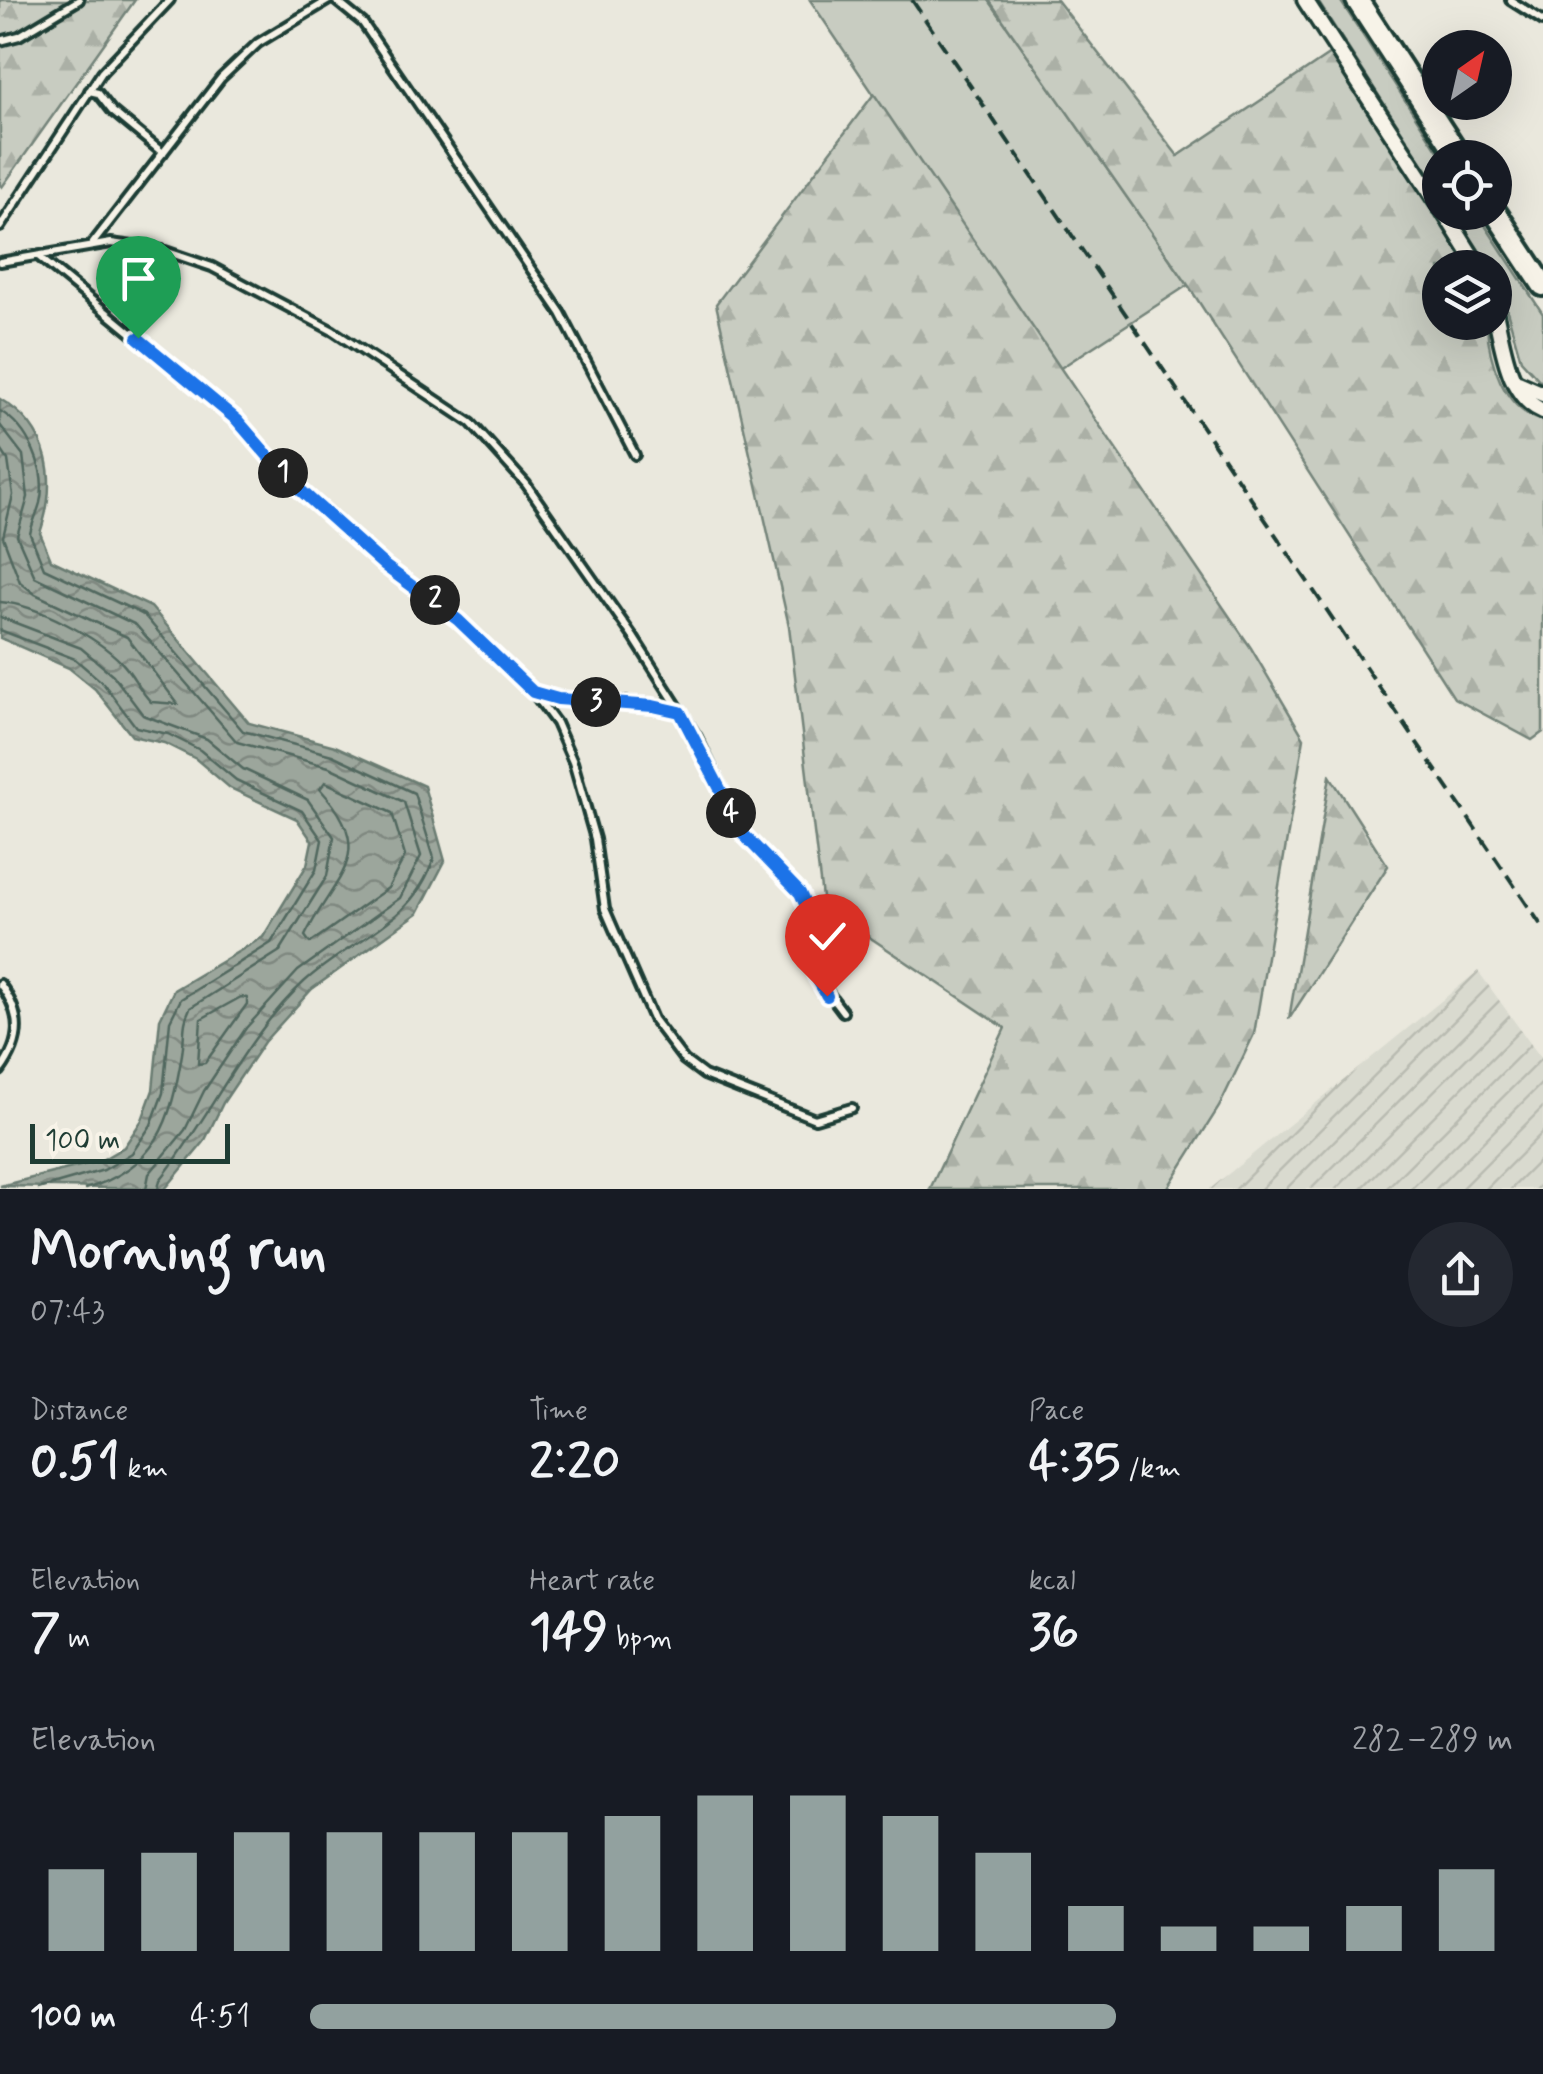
<!DOCTYPE html>
<meta charset="utf-8">
<style>
:root{--surface:#171b24;--page:#242831;--text:#f1f3f6;--muted:#9ea1a6;--accent:#92a19f}
body{margin:0;font-family:Mynerve,sans-serif;background:var(--page);color:var(--text);height:100vh;display:flex;flex-direction:column;font-size:38px;white-space:nowrap}
*{box-sizing:border-box;margin:0}
p{font-size:32px;color:var(--muted)}
.icon{flex:none;width:55px;height:55px;fill:none;stroke:currentColor;stroke-width:2;stroke-linecap:round;stroke-linejoin:round}
.map{position:relative;height:1189px;overflow:hidden}
.panel{display:flex;flex-direction:column;background:var(--surface);flex:1}
.panel>*{flex:none}
.needle{width:65px;rotate:34deg}
.buttons{position:absolute;left:1422px;top:30px;display:grid;gap:20px}
.buttons a{display:grid;place-items:center;width:90px;height:90px;border-radius:50%;background:var(--surface);box-shadow:0 10px 40px #0002;font-size:50px}
.scale{position:absolute;left:30px;bottom:25px;width:200px;box-sizing:border-box;padding-left:10px;border:5px solid #1f3d34;border-top:0;font-size:28px;line-height:35px;white-space:nowrap;color:#1f3d34;-webkit-text-stroke:8px #f7f3e8;paint-order:stroke}
.pin{position:absolute;display:grid;place-items:center;width:85px;height:85px;color:#fff;margin:-102px -42px;border-radius:50% 50% 50% 0;rotate:-45deg;box-shadow:0 0 10px #0007}
.pin .icon{rotate:45deg}
.km{position:absolute;width:50px;height:50px;margin:-25px;border-radius:50%;background:#222;color:#fff;font-size:28px;line-height:50px;text-align:center}
.round{display:grid;place-items:center;flex:none;width:105px;height:105px;border-radius:52px;background:var(--page)}
.head{display:flex;align-items:center;justify-content:space-between;height:170px;padding:0 30px}
h1{font-size:55px;font-weight:700;line-height:75px}
.figures{display:grid;grid-template-columns:repeat(3,1fr);gap:15px;height:170px;padding:10px 30px}
.figures div{display:grid;align-content:center}
.figures b{font-size:50px;font-weight:700}
.figures small{font-size:28px;font-weight:400}
.figures p{font-size:28px}
.chart{height:280px;padding:20px 30px}
.chart p{display:flex;justify-content:space-between}
.chart svg{width:100%;height:180px;margin-top:10px;stroke:var(--accent);stroke-width:6}
ul{padding:0 30px;list-style:none;font-size:32px}
li{display:grid;grid-template-columns:160px 120px 1fr;align-items:center;height:75px}
li i{height:25px;border-radius:12px;background:var(--accent)}
.map>svg:first-child{display:block}
.industrial{fill:url(#industrial-furrows)}
.green{fill:#c8ccc1;stroke:#74847a;stroke-width:2.5}
.forest{fill:url(#forest-firs);stroke:#74847a;stroke-width:2.5}
.water{fill:url(#water-waves);stroke:#6a7c72;stroke-width:2.5}
.lines{fill:none;stroke-linecap:round;stroke-linejoin:round}
.shore{stroke:#51675e;stroke-width:2.5}
.service-casing{stroke:#1f3d34;stroke-width:14}
.minor-casing{stroke:#1f3d34;stroke-width:21}
.secondary-casing{stroke:#1f3d34;stroke-width:28}
.service{stroke:#f7f3e8;stroke-width:6}
.minor{stroke:#f7f3e8;stroke-width:14}
.secondary{stroke:#f7f3e8;stroke-width:20}
.rail{stroke:#1f3d34;stroke-width:4;stroke-dasharray:15 8;stroke-linecap:butt}
.route-casing{stroke:#fff;stroke-width:20}
.route{stroke:#1a73e8;stroke-width:12}
</style>
<div class="map">
<svg width="1543" height="1189" viewBox="0 0 1543 1189">
<defs>
<pattern id="industrial-furrows" width="10" height="10" patternUnits="userSpaceOnUse" patternTransform="scale(2.5)"><rect width="10" height="10" fill="#d9dacf"/><path d="M-1 1l2-2M0 10L10 0M9 11l2-2" fill="none" stroke="#babcb2"/></pattern>
<pattern id="forest-firs" width="22" height="20" patternUnits="userSpaceOnUse" patternTransform="scale(2.5)"><rect width="22" height="20" fill="#c8ccc1"/><path d="M5 1l3.5 6h-7zM16 11l3.5 6h-7z" fill="#abb0a6"/></pattern>
<pattern id="water-waves" width="16" height="10" patternUnits="userSpaceOnUse" patternTransform="scale(2.5)"><rect width="16" height="10" fill="#9ca69c"/><path d="M0 5q4-4 8 0t8 0" fill="none" stroke="#7f8880"/></pattern>
</defs>
<rect width="100%" height="100%" fill="#eae8dd"/>
<filter id="ink" filterUnits="userSpaceOnUse"><feTurbulence type="fractalNoise" baseFrequency=".01" numOctaves="2"/><feDisplacementMap in="SourceGraphic" scale="20" xChannelSelector="R" yChannelSelector="G"/><feConvolveMatrix kernelMatrix="1 2 1 2 8 2 1 2 1" color-interpolation-filters="sRGB"/></filter>
<g filter="url(#ink)">
<polygon class="industrial" points="1478,971 1543,1061 1543,1189 1210,1189"/>
<g class="green">
<polygon points="810,0 989,0 1188,285 1059,369"/>
<polygon points="1317,0 1340,0 1442,157 1440,190"/>
<polygon points="1455,213 1477,213 1543,314 1543,384 1521,360 1495,268 1490,267"/>
</g>
<g class="forest">
<polygon points="0,0 135,0 2,187 0,185"/>
<path d="M989 0H1057L1178 156 1330 54 1470 267 1440 268V322L1487 323C1488 359 1503 410 1543 421V732L1532 740 1454 698 1188 285Z"/>
<polygon points="874,94 1251,648 1304,738 1254,1034 1219,1107 1167,1189 930,1189 1005,1028 823,906 789,626 716,304"/>
<polygon points="1330,776 1388,866 1289,1019"/>
</g>
<path class="water" d="M0 399C51 429 58 480 40 533L51 560 151 607 249 723 335 746 424 786 445 861 418 913 312 989 264 1042 223 1103 204 1142 165 1189 0 1186 100 1161 124 1147 142 1120 153 1090 160 1019 174 990 263 937 307 865 312 841 297 819 230 788 196 759 164 743 132 736 95 689 69 668 0 638Z"/>
<g class="lines">
<g class="shore">
<path d="M0 411C28 427 48 470 40 503 37 514 32 523 30 534L44 568 144 615 243 731 332 755 414 793 434 858C412 925 352 938 304 982 243 1039 211 1116 160 1180L158 1189"/>
<polyline points="0,425 23,455 28,497 17,536 35,577 136,625 237,742 329,767 404,802 421,856 400,898 298,971 246,1028 204,1091 185,1130 149,1174 146,1189"/>
<path d="M0 448 8 460 13 495 3 537 20 582 35 594 127 637 178 704 151 702C139 690 133 674 122 663 97 637 36 604 0 602"/>
<path d="M0 617 81 648 113 675 143 715 207 739 243 769 308 800 334 837 327 876 280 951 190 1008C182 1024 185 1036 182 1054 171 1122 157 1168 85 1189"/>
<polyline points="0,630 75,659 103,683 136,727 168,734 200,750 236,780 302,811 322,840 316,870 271,943 181,999 170,1021 163,1093 151,1125 132,1153 104,1170 38,1189"/>
<path d="M325 782 392 813 405 856 388 888 310 943 305 936C333 877 381 855 320 789Z"/>
<polygon points="241,997 247,998 247,1004 205,1063 198,1064 201,1019"/>
</g>
<g class="service-casing">
<g id="service">
<polyline points="335,0 363,23 561,313 635,455"/>
<polyline points="1510,0 1543,21"/>
<polyline points="0,41 19,36 79,0"/>
<polyline points="89,91 98,93 112,111 163,153"/>
<polyline points="0,227 102,72 170,0"/>
<polyline points="93,243 221,78 258,43 329,0"/>
<polyline points="38,256 237,420 288,479 385,566 458,620 533,692 556,723 573,762 595,839 605,909 653,1019 684,1060 704,1075 815,1119 852,1108"/>
<polyline points="0,262 111,243 162,250 212,267 333,331 471,423 526,484 634,638 697,737 744,835 800,893 810,915 815,975 843,1012"/>
<path d="M534 692C581 706 633 696 680 712"/>
<path d="M0 984C22 1014 23 1040 0 1071"/>
</g>
</g>
<g class="minor-casing">
<g id="minor">
<polyline points="1305,0 1440,207"/>
<polyline points="1444,212 1479,268"/>
<path d="M1495 312C1503 345 1507 396 1543 411"/>
<polyline points="1518,383 1543,394"/>
</g>
</g>
<g class="secondary-casing">
<g id="secondary">
<polyline points="1357,0 1460,158"/>
<polyline points="1495,212 1543,285"/>
</g>
</g>
<use href="#service" class="service"/>
<use href="#minor" class="minor"/>
<use href="#secondary" class="secondary"/>
<polyline class="rail" points="912,0 1543,928"/>
</g>
</g>
<g class="lines" filter="url(#ink)">
<g class="route-casing">
<polyline id="route" points="138,338 237,420 288,479 385,566 458,620 533,692 558,699 653,706 680,712 744,835 800,893 810,915 815,975 827,996"/>
</g>
<use href="#route" class="route"/>
</g>
</svg>
<div class="buttons">
<a><svg class="needle" viewBox="-14 -14 28 28"><path d="M0-13l5 13h-10z" fill="#e53935"/><path d="M0 13l5-13h-10z" fill="#9ea1a6"/></svg></a>
<a><svg class="icon" aria-label="locate" viewBox="0 0 24 24"><circle cx="12" cy="12" r="6"/><path d="M12 2v4M12 18v4M2 12h4M18 12h4"/></svg></a>
<a><svg class="icon" aria-label="layers" viewBox="0 0 24 24"><path d="M12 4l9 5-9 5-9-5zM3 14l9 5 9-5"/></svg></a>
</div>
<div class="scale">100 m</div>
<div class="pin" style="left:138px;top:338px;background:#1e9e55"><svg class="icon" aria-label="arrive" viewBox="0 0 24 24"><path d="M6 21V4h12l-3 4 3 4H6"/></svg></div>
<div class="pin" style="left:827px;top:996px;background:#d93025"><svg class="icon" aria-label="check" viewBox="0 0 24 24"><path d="M5 12l5 5 9-10"/></svg></div>
<b class="km" style="left:283px;top:473px">1</b>
<b class="km" style="left:435px;top:600px">2</b>
<b class="km" style="left:596px;top:702px">3</b>
<b class="km" style="left:731px;top:813px">4</b>
</div>
<section class="panel">
<div class="head"><div><h1>Morning run</h1><p>07:43</p></div><a class="round"><svg class="icon" aria-label="share" viewBox="0 0 24 24"><path d="M12 15V3M7 8l5-5 5 5M5 13v7h14v-7"/></svg></a></div>
<div class="figures">
<div><p>Distance</p><b>0.51<small> km</small></b></div>
<div><p>Time</p><b>2:20</b></div>
<div><p>Pace</p><b>4:35<small> /km</small></b></div>
</div>
<div class="figures">
<div><p>Elevation</p><b>7<small> m</small></b></div>
<div><p>Heart rate</p><b>149<small> bpm</small></b></div>
<div><p>kcal</p><b>36</b></div>
</div>
<div class="chart"><p><span>Elevation</span>282–289 m</p>
<svg viewBox="0 0 160 44" preserveAspectRatio="none"><path d="M5 44V24M15 44V20M25 44V15M35 44V15M45 44V15M55 44V15M65 44V11M75 44V6M85 44V6M95 44V11M105 44V20M115 44V33M125 44V38M135 44V38M145 44V33M155 44V24"/></svg>
</div>
<ul>
<li><b>100 m</b>4:51<i style="width:67%"></i></li>
</ul>
</section>
